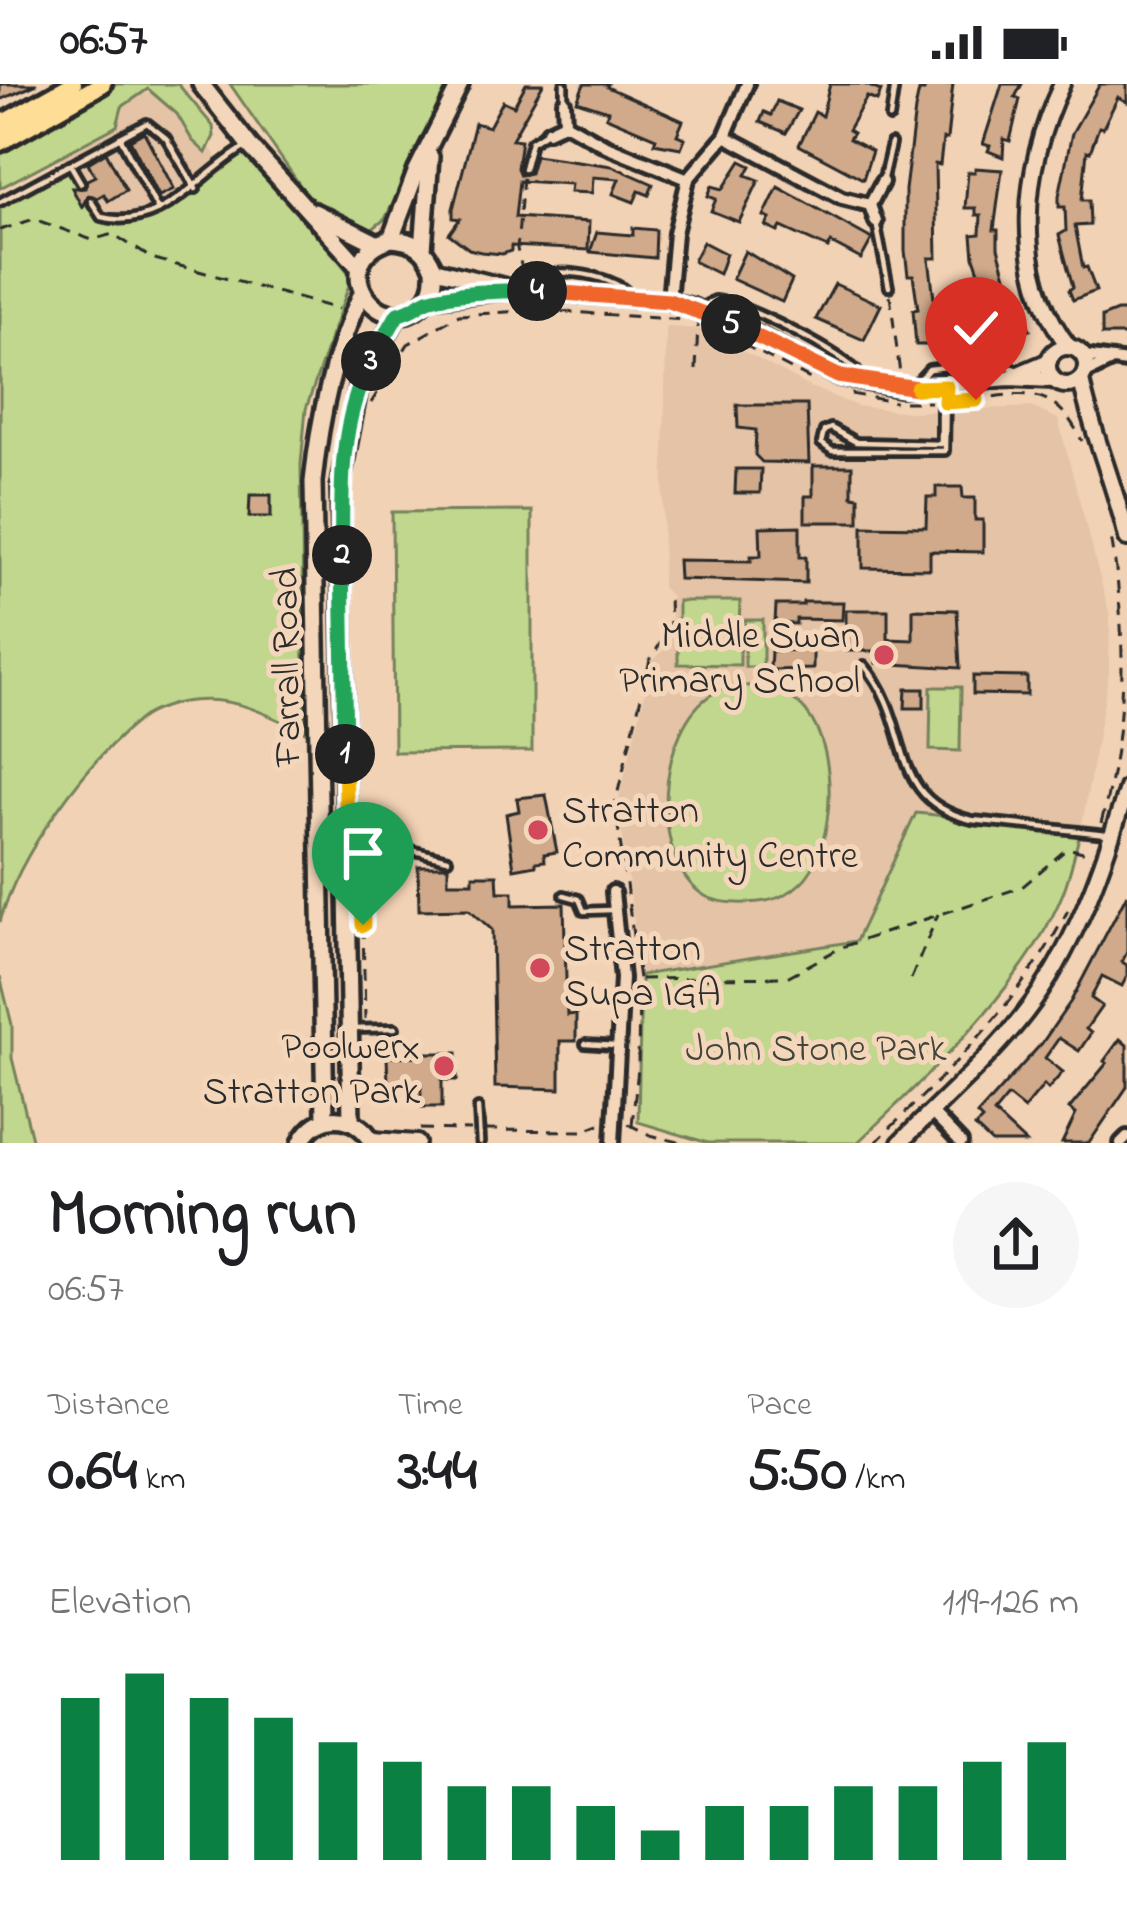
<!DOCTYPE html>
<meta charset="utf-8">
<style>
:root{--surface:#fff;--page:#f6f6f6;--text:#202124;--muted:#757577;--accent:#0b8043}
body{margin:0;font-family:"Indie Flower",sans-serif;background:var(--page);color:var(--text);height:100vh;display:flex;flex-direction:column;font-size:45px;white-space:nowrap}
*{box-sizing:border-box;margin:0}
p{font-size:39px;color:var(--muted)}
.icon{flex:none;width:66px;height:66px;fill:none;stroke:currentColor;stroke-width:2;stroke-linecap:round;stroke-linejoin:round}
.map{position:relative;height:1059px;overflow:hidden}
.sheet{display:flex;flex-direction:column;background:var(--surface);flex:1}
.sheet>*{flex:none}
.pin{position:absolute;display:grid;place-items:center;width:102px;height:102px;color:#fff;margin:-123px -51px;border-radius:50% 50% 50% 0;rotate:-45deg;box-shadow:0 0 12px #0007}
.pin .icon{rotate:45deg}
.km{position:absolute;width:60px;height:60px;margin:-30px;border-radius:50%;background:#222;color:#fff;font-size:33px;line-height:60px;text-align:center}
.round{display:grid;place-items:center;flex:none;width:126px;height:126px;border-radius:63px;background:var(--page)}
.head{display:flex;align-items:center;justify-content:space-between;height:204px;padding:0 48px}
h1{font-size:66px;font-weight:700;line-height:90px}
.metrics{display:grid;grid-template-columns:repeat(3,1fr);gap:18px;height:204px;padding:12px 48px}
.metrics div{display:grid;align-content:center}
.metrics b{font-size:60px;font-weight:700}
.metrics small{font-size:33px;font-weight:400}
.metrics p{font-size:33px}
.chart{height:336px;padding:24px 48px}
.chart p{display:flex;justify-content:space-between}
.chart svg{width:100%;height:216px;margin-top:12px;stroke:var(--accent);stroke-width:6}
.status{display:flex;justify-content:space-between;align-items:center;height:84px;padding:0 60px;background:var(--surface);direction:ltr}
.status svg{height:33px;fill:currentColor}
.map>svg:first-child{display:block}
.built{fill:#e4c3a6}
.green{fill:#c1d78d;stroke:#76815c;stroke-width:3}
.building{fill:#d0aa8b;stroke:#2b2b2b;stroke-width:3}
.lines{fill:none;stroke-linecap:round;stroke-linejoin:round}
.service-casing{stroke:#2b2b2b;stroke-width:14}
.minor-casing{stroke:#2b2b2b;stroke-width:20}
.tertiary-casing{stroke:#2b2b2b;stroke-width:22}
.secondary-casing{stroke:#2b2b2b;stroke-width:24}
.primary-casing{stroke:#2b2b2b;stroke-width:26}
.path{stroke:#2b2b2b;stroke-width:3;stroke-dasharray:12 9;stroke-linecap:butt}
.service{stroke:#f4d7bb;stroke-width:4.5}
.minor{stroke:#f4d7bb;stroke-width:10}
.tertiary{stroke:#f4d7bb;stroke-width:14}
.secondary{stroke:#f4d7bb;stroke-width:15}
.primary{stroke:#fedd96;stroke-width:16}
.split-1-casing{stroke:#fff;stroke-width:24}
.split-2-casing{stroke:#fff;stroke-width:24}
.split-3-casing{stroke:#fff;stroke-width:24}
.split-4-casing{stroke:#fff;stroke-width:24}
.split-5-casing{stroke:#fff;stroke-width:24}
.split-6-casing{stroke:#fff;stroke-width:24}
.split-7-casing{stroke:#fff;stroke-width:24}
.split-1{stroke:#f5b400;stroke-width:15}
.split-2{stroke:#22a559;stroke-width:15}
.split-3{stroke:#22a559;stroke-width:15}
.split-4{stroke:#22a559;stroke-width:15}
.split-5{stroke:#f0652b;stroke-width:15}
.split-6{stroke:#f0652b;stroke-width:15}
.split-7{stroke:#f5b400;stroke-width:15}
.poi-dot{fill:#d1495b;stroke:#f4d7bb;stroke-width:4.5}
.labels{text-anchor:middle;stroke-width:10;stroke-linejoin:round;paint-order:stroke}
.poi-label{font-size:39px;fill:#2b2b2b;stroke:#f4d7bb;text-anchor:end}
.street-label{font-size:39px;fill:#2b2b2b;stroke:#f4d7bb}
.park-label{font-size:39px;fill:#42453a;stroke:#f4d7bb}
</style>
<div class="status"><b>06:57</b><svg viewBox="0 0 49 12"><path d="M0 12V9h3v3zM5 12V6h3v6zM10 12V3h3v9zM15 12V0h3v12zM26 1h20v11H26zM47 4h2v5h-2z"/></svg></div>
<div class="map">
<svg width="1127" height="1059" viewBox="0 0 1127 1059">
<rect width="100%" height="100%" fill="#f2d2b5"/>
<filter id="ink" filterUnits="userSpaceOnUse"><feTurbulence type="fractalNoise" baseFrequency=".00833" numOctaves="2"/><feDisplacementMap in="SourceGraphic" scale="24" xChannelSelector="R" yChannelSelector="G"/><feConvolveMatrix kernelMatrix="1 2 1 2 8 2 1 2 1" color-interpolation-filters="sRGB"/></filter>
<g filter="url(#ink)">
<g class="built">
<polygon points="173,8 220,78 113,150 55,65 136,10"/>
<polygon points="666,243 702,245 808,302 857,322 909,328 1031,323 1058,335 1110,532 1109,588 1081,746 856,857 641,891 618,719 653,577 664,565 671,564 671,512 662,503"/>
</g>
<g class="green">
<polygon points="110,0 178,0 213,42 214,52 206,69 192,56 177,30 148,5 122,23 117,42 0,104 0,70 75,29"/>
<polygon points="230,0 453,0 385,135 370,147 328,130 304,107"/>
<path d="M249 61 348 188 349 201 306 325 301 380 305 648C265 630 236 612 191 617 177 618 151 626 140 635 85 679 18 771 0 838V118L70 80 101 133C162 148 203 88 249 61Z"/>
<polygon points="532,427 532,667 394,668 392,428"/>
<polygon points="678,517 740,517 739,546 735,550 740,551 740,581 678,580 678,551 682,547 678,546"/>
<rect x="745" y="536" width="18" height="47"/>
<path d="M767 602C775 606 785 609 792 614 837 646 836 732 816 777 806 800 784 816 759 818 743 820 720 820 705 812 647 777 657 641 714 609 730 600 749 602 767 602Z"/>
<polygon points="931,603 961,603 960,667 930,666"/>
<path d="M916 729 1081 746C1075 766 1071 789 1063 809 1026 901 928 991 857 1059H708L638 1038 641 891 856 857Z"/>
<polygon points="0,892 12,941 12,974 33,1059 0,1059"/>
</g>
<g class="building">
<polygon points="0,0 37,0 0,16"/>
<polygon points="526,0 543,0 512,55 521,56 517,84 520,91 530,89 535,71 612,82 653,100 649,111 639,107 634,118 613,110 619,95 593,93 592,109 570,108 571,100 519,97 515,133 589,138 588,166 511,162 511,167 502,170 481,168 469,165 449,150 460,135 453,134 453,125 475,39 489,43 503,17 514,22"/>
<polygon points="584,0 608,0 607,3 683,37 677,51 685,54 681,64 654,59 656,54 606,33 608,27 577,17"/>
<polygon points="830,0 864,0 881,7 877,17 867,13 848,46 853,49 849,55 872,67 863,95 799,61 815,28 822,32"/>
<polygon points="925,0 953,0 947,55 943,55 940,81 935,80 937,174 929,174 937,239 971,234 972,244 978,243 979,253 960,256 960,261 916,261 913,226 918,225 913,191 908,191 905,167 905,106 915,26 919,7 924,7"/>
<polygon points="1002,0 1022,0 1015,13 1020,15 1010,57 1004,55 1003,73 988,67 990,62 983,60"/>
<polygon points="1100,0 1127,0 1127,18 1118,13 1103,44 1099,43 1090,68 1087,67 1082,116 1089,116 1090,141 1075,142 1083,184 1087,183 1096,207 1073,216 1069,206 1073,203 1059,151 1066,147 1065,123 1059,123 1059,112 1072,49"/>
<polygon points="777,17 799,26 786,49 760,38 764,28 771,31"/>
<polygon points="144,48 174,105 159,112 130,56"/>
<polygon points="106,68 126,106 108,117 104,110 97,114 88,111 82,123 72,104 85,104 87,96 95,92 88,79"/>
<polygon points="741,77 751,82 746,91 759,96 739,138 711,127 716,115 708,112 712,102 723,105"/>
<polygon points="975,84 1002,86 994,146 998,146 998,164 1010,206 987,211 974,173 972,151 980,150 981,131 976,131 976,124 965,124 968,88 975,88"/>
<polygon points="778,103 872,155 861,175 831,159 828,164 781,143 778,148 766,142 770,135 764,132"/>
<polygon points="633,144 656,146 655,174 590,168 597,148 633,151"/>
<polygon points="703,158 726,170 719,190 693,177"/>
<polygon points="745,167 792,196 782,218 732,195"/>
<polygon points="835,200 881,221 864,256 816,235"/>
<polygon points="1023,225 1030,246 1002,253 1000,232"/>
<polygon points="1117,227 1127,227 1126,251 1102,251 1102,233"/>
<polygon points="737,321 807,321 809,379 762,378 755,371 756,346 738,344"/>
<polygon points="813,382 852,382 852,412 859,413 859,438 805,438 805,412 813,412"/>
<polygon points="736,385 761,385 760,409 735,409"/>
<polygon points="936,403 962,403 963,414 975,414 975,436 983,436 983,468 930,467 930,485 863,484 863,442 926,443 927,413 936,413"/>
<polygon points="250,411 271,411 271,433 249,433"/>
<polygon points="800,442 800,473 806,473 806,499 679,495 678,476 751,477 751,472 761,472 760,443"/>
<polygon points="803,518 843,518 842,536 796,535 796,540 775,539 776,521 803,521"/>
<polygon points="913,525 957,526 960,584 876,579 876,567 846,567 846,526 888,526 888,555 913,556"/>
<polygon points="813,566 813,585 770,586 771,567"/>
<polygon points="973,592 1027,593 1027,611 973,610"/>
<polygon points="906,605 924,605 924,624 905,624"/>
<polygon points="546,711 557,768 544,770 545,777 536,778 536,781 514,785 506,730 519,727 517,714"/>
<polygon points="418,782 448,782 448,798 473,798 473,791 497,791 498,808 513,808 513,821 564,820 567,931 576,930 576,957 560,957 560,1005 495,1003 492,846 469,825 419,826"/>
<polygon points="1127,810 1127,868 1122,878 1127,881 1127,892 1122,902 1102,892 1091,914 1102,922 1086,945 1091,949 1079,967 1059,954 1045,974 1063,988 1048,1005 1044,1001 1024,1025 1008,1012 994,1029 1026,1059 992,1059 975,1043 982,1036 977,1031 1042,959 1071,917"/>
<polygon points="1120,955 1127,961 1127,1003 1089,1059 1062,1059 1076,1030 1069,1025 1107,979 1104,977"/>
<polygon points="419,969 457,969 457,996 442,996 442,1023 421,1023 421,1000 388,1000 387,973 419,972"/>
</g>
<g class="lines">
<g class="service-casing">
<g id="service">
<polyline points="564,18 564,0"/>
<polyline points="890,34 895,0"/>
<polyline points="120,53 158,126"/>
<polyline points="70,80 81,99"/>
<polyline points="524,85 531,58 548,47"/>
<polyline points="882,98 891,60"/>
<path d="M91 117 101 133C162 148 199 90 244 64"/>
<polyline points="0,118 147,39 166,54 196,105"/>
<polyline points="876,138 889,203"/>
<path d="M525 201C543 179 611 189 629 210"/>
<path d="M704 222 715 216C740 217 848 271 860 291"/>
<polyline points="916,299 929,285 995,277 1015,285"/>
<polyline points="941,303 941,360 856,358 831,344 824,347 821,359 832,367 945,367 946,303"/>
<path d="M864 581C916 642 884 715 972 736L1107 750"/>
<polyline points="348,758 394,762 448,775"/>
<polyline points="564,811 579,815 584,827 611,826"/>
<polyline points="353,945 395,944"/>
<polyline points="585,960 615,962"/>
<polyline points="478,1024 480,1059"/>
</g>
</g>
<g class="minor-casing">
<g id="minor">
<polyline points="565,39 606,62 688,95"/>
<polyline points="548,47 565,39 564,18"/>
<polyline points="725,52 842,114 870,121"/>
<polyline points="876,138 870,121 882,98"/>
<polyline points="669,217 675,149 688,95 725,52 747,0"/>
<polyline points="1084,272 1127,278"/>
<polyline points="1086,289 1109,278"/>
<polyline points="931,1028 961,1059"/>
<polyline points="613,1059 622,894 613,808"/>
<polyline points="1121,1059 1127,1053"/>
</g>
</g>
<g class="tertiary-casing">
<g id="tertiary">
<path d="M1062 0C1023 82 1010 186 1069 263"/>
<polyline points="434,185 510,204"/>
<polyline points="427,215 515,206 669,217 693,223 758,251 838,293 899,304 1009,294 1054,296"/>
<circle cx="1067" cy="282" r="19"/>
<polyline points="1009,294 1049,277"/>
<path d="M1081 296C1092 350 1115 400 1127 454"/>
<polyline points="372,1056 417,1059"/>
<path d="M900 1059C945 1013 997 969 1034 917 1079 853 1104 778 1127 704"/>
</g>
</g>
<g class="secondary-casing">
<g id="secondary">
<polyline points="201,0 249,61 360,184"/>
<polyline points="314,128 378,160"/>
<path d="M391 155C413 156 426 164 434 185 435 198 433 210 423 219 380 261 322 176 391 155L417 86 460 0"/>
<polyline points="423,165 430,73"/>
<path d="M325 1035 313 398C320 332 333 269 362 209"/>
<polyline points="351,1036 340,400 359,300 398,230"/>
<path d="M301 1059C317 1026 356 1027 373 1059"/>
</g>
</g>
<g class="primary-casing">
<g id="primary">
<polyline points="0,41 73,0"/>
<polyline points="0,58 102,0"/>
</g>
</g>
<g class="path">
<polyline points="0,146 34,135 92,156 113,150 151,174 338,225"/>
<polyline points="523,189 517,165 523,93"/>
<polyline points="890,211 900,290"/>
<polyline points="743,260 814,297"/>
<polyline points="696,286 698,240"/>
<polyline points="851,310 895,318"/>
<path d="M952 317C1012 315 1049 289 1082 357"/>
<polyline points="904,318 931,318"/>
<polyline points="371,319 408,260 459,231 541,226 686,236"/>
<polyline points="362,735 371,753"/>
<path d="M1101 739C1127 643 1127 548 1111 452"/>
<polyline points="363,842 365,935"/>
<polyline points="641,895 787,893 842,863 1022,803 1063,768 1071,765 1091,770"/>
<polyline points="911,895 938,830"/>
<polyline points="628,1040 650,1051 683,1059"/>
<polyline points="632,1041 638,984 639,895 615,720 650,576 670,544 669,511"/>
<polyline points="420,1045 470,1046"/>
<polyline points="486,1046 582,1047 600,1040"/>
<path d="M875 1059C948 987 1021 918 1068 826"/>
</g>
<use href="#service" class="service"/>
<use href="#minor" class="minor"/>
<use href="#tertiary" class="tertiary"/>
<use href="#secondary" class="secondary"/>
<use href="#primary" class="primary"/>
</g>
</g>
<g class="lines" filter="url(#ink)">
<g class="split-1-casing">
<polyline id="split-1" points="345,670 347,758 372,759 369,773 361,783 363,841"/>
</g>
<g class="split-2-casing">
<polyline id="split-2" points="342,471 345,670"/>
</g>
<g class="split-3-casing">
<path id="split-3" d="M342 471C341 406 339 337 371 277"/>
</g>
<g class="split-4-casing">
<path id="split-4" d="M371 277 398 230C412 228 420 218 431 215 456 208 511 206 537 207"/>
</g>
<g class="split-5-casing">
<polyline id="split-5" points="537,207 669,217 731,240"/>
</g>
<g class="split-6-casing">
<polyline id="split-6" points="731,240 838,292 917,304"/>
</g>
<g class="split-7-casing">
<polyline id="split-7" points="917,304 946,303 945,318 976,316"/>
</g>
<use href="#split-1" class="split-1"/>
<use href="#split-2" class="split-2"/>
<use href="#split-3" class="split-3"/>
<use href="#split-4" class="split-4"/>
<use href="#split-5" class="split-5"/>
<use href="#split-6" class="split-6"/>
<use href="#split-7" class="split-7"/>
</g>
<g class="poi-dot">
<circle cx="884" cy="571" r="12"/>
<circle cx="538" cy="746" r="12"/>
<circle cx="540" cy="884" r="12"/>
<circle cx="444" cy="982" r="12"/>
</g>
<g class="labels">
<g class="poi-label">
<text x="860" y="563">Middle Swan<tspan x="860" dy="45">Primary School</tspan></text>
<text x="562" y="738" text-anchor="start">Stratton<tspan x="562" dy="45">Community Centre</tspan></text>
<text x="564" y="876" text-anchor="start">Stratton<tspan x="564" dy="45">Supa IGA</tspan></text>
<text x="420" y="974">Poolwerx<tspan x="420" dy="45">Stratton Park</tspan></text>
</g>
<g class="street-label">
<text transform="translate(284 583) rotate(-91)" y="14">Farrall Road</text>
</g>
<g class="park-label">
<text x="816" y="976">John Stone Park</text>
</g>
</g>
</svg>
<div class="pin" style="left:363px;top:841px;background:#1e9e55"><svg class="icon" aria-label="arrive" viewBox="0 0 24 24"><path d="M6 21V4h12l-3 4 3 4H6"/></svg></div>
<div class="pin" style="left:976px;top:316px;background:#d93025"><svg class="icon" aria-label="check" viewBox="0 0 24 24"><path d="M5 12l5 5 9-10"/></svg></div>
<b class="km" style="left:345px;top:670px">1</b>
<b class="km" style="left:342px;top:471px">2</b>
<b class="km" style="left:371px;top:277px">3</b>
<b class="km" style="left:537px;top:207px">4</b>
<b class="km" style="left:731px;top:240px">5</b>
</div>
<section class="sheet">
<div class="head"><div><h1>Morning run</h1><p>06:57</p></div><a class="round"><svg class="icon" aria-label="share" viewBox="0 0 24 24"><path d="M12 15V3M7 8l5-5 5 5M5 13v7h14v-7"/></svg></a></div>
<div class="metrics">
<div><p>Distance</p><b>0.64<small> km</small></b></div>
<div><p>Time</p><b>3:44</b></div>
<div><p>Pace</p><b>5:50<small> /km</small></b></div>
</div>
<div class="chart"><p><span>Elevation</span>119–126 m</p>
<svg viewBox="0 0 160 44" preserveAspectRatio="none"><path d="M5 44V11M15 44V6M25 44V11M35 44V15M45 44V20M55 44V24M65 44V29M75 44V29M85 44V33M95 44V38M105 44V33M115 44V33M125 44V29M135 44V29M145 44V24M155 44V20"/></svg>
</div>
</section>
